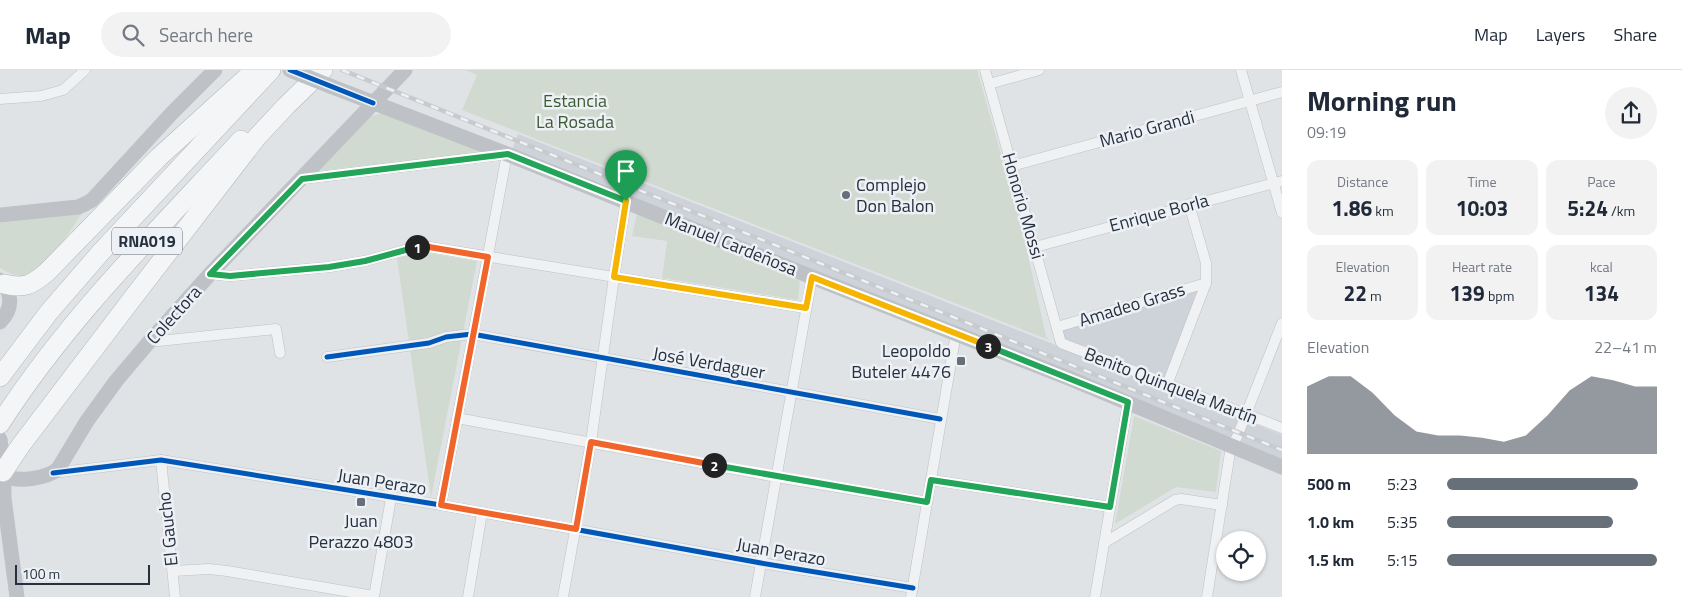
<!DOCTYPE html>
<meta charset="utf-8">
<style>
:root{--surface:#fff;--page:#f2f2f3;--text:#1f2937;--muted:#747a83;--line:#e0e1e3;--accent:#676f79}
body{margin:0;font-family:"Titillium Web",sans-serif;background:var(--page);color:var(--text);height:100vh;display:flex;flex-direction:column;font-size:19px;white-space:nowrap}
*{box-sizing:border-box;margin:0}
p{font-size:16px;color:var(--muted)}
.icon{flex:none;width:28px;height:28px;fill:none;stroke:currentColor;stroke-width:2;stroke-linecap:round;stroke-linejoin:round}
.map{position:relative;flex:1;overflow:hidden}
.panel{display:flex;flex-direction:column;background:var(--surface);width:400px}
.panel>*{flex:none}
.fabs{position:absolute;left:1216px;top:461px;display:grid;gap:10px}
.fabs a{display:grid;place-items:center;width:50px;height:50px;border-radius:50%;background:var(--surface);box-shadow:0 1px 4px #0004;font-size:25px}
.scale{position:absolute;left:15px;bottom:12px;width:135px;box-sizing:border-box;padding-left:5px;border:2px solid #26303f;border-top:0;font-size:14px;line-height:18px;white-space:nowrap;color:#26303f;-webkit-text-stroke:4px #edf1f5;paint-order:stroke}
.pin{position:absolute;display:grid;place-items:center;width:42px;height:42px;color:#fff;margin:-51px -21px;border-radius:50% 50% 50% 0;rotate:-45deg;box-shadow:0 0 5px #0007}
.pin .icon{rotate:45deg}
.km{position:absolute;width:25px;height:25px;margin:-12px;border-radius:50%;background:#222;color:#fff;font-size:14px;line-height:25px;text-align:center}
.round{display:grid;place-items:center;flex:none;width:52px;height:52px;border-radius:26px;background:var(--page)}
.overview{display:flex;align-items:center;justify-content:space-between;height:85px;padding:0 25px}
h1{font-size:28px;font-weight:700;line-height:38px}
.metrics{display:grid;grid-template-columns:repeat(3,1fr);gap:8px;height:85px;padding:5px 25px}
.metrics div{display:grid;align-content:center;border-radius:12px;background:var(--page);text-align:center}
.metrics b{font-size:21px;font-weight:700}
.metrics small{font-size:14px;font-weight:400}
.metrics p{font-size:14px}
.chart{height:140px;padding:10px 25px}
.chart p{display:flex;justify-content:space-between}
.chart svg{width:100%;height:90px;margin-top:5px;fill:var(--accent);opacity:.7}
ul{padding:0 25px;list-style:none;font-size:16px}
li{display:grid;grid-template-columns:80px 60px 1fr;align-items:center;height:38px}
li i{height:12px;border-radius:6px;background:var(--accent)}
header{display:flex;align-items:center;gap:30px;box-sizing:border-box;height:70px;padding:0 25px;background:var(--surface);border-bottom:1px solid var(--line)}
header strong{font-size:24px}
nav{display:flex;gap:28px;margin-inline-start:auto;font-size:18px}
.search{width:350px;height:45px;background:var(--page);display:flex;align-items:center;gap:12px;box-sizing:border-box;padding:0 18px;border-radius:28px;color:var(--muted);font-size:19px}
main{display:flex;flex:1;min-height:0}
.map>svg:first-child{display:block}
.built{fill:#ced2d9}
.green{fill:#d1dad0}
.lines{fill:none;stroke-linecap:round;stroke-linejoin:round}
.minor-casing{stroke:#bec1c4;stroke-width:11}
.motorway-casing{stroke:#b2b6ba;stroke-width:20}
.minor{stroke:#eff1f2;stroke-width:10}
.secondary{stroke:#bec1c5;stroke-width:15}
.motorway{stroke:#f4f5f6;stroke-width:19}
.rail-casing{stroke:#c8cacd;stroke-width:4.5}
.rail{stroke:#edf1f5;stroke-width:2.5;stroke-dasharray:8;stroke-linecap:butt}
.secondary-bridge{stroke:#bec1c5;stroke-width:15}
.cycleway-casing{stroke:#edf1f5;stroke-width:8}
.cycleway{stroke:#0057b8;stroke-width:5}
.split-1-casing{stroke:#fff;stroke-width:10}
.split-2-casing{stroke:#fff;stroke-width:10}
.split-3-casing{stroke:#fff;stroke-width:10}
.split-4-casing{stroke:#fff;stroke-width:10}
.split-1{stroke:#22a559;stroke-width:6}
.split-2{stroke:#f0652b;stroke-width:6}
.split-3{stroke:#22a559;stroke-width:6}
.split-4{stroke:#f5b400;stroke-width:6}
.poi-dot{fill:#676f79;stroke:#edf1f5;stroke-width:2}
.labels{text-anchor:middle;stroke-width:5;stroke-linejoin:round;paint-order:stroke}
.shield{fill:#edf1f5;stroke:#626a76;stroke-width:1}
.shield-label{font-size:16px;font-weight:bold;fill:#26303f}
.park-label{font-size:18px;fill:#3c5b33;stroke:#edf1f5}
.street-label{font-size:18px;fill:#26303f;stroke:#edf1f5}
.poi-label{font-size:18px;fill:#26303f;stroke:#edf1f5;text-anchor:start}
</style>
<header>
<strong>Map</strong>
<div class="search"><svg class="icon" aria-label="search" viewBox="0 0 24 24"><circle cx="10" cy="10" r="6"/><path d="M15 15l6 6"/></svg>Search here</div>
<nav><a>Map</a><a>Layers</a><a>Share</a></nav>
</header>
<main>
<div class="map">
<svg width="1282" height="527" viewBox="0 0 1282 527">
<rect width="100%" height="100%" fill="#e0e3e6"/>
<g class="built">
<polygon points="518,64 1239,347 1231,369 512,80"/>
<polygon points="1202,217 1165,310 1063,270 1060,259"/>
<polygon points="1248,351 1282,365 1282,389 1240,372"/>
</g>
<g class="green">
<polygon points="465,0 977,0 1022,158 1046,266 1049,270 462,40 477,5"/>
<polygon points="385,42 487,82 318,101 369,47"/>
<path d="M82 143C69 162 46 205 22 206 14 206 7 202 0 198V153Z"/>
<polygon points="637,143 800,211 798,230 662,208 667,171 632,166"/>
<polygon points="422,182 477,191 431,427 397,188"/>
<polygon points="1134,346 1221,381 1216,422 1176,417 1115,454"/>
</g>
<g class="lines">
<g class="minor-casing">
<g id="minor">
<polyline points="985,0 1061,273 1282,358"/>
<polyline points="1241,0 1282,143"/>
<polyline points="989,14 1039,0"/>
<polyline points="0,29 41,26 63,20 85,0"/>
<polyline points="1012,96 1282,22"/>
<polyline points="302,109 507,84 441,435"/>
<polyline points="1035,177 1282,111"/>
<polyline points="210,204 230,206 329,197 365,191 412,178 429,177 806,238"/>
<polyline points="1057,257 1206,213"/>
<polyline points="149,272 276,259 280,283"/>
<polyline points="327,287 429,273 446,267 472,264 940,349"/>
<polyline points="1167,315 1206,213 1206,193 1189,134"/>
<polyline points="457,348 776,407 927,432"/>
<polyline points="161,390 175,527"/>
<polyline points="53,403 161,390 441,435 761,493 913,518"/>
<polyline points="931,410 1110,437"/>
<polyline points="1104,473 1175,430 1181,429 1222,435"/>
<polyline points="173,501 209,499 227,501 374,526"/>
<polyline points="374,527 391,428"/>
<polyline points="468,527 482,443"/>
<polyline points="563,527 591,372 614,207 626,131"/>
<polyline points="755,527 812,207"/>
<polyline points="911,527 956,263"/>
<polyline points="1095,527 1128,332"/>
<polyline points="1207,527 1231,376 1237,367 1282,253"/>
</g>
</g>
<g class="motorway-casing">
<g id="motorway">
<path d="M4 214C24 219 32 215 47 202L159 87 255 0"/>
<polyline points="0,307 49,242 101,182 271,0"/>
<path d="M0 354C67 249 157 161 241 70"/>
<polyline points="3,402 21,375 132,229 257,67 286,36 323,0"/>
</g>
</g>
<use href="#minor" class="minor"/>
<g class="secondary">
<polyline points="330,16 507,84 812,207 1071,309 1282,397"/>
<polyline points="0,145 78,137 85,134 92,130 172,43 215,0"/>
<path d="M0 210C13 222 13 239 0 252"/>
<polyline points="0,369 4,404 4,428 17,527"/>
<path d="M4 404C16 414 47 408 58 399L87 351 116 311 149 272 210 204 405 0"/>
</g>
<use href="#motorway" class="motorway"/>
<g class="rail-casing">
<polyline id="rail" points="342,0 1282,380"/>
</g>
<use href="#rail" class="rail"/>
<polyline class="secondary-bridge" points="290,0 330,16"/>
<g class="cycleway-casing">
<g id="cycleway">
<polyline points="290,0 373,33"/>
<polyline points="327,287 429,273 446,267 472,264 940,349"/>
<polyline points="53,403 161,390 441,435 761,493 913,518"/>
</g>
</g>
<use href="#cycleway" class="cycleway"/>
</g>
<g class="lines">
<g class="split-1-casing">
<polyline id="split-1" points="417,177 365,191 329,197 230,206 210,204 302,109 508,84 626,131"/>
</g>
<g class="split-2-casing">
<polyline id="split-2" points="417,177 429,177 488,187 441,435 576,459 591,372 714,395"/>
</g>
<g class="split-3-casing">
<polyline id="split-3" points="714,395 927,432 931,410 1110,437 1128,332 988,276"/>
</g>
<g class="split-4-casing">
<polyline id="split-4" points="626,131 614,207 806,238 812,207 988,276"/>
</g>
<use href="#split-1" class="split-1"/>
<use href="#split-2" class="split-2"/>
<use href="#split-3" class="split-3"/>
<use href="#split-4" class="split-4"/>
</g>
<g class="poi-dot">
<circle cx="846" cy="125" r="5"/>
<rect x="956" y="286" width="10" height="10" rx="2.5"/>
<rect x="356" y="427" width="10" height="10" rx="2.5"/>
</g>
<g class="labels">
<rect class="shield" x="112" y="157.5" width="70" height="27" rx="4"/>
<g class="shield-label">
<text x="147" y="177">RNA019</text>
</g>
<g class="park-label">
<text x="575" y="37">Estancia<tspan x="575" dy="21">La Rosada</tspan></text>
</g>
<g class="street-label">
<text transform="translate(1147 59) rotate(-15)" y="6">Mario Grandi</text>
<text transform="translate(1023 136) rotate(74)" y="6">Honorio Mossi</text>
<text transform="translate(1159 143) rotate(-15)" y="6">Enrique Borla</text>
<text transform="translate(731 174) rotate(22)" y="6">Manuel Cardeñosa</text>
<text transform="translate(1132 235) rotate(-17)" y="6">Amadeo Grass</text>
<text transform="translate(174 245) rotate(-48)" y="6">Colectora</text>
<text transform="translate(709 293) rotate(10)" y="6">José Verdaguer</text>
<text transform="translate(1171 316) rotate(21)" y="6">Benito Quinquela Martín</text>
<text transform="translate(382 412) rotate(9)" y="6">Juan Perazo</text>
<text transform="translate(168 459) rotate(-96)" y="6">El Gaucho</text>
<text transform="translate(781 482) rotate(10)" y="6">Juan Perazo</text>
</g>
<g class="poi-label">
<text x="856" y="121">Complejo<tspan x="856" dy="21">Don Balon</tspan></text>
<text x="951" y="287" text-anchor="end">Leopoldo<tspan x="951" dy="21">Buteler 4476</tspan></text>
<text x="361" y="457" text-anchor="middle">Juan<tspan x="361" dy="21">Perazzo 4803</tspan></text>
</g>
</g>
</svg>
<div class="fabs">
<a><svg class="icon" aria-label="locate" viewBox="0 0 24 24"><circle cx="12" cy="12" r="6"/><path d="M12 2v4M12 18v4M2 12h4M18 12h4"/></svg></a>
</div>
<div class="scale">100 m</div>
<div class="pin" style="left:626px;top:131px;background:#1e9e55"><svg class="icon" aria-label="arrive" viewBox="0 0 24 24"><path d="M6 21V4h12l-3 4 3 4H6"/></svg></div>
<b class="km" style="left:417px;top:177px">1</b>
<b class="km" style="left:714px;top:395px">2</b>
<b class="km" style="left:988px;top:276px">3</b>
</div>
<section class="panel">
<div class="overview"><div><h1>Morning run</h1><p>09:19</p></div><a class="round"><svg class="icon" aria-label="share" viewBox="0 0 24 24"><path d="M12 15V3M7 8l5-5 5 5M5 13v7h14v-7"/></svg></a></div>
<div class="metrics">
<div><p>Distance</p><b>1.86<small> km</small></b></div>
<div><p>Time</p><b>10:03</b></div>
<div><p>Pace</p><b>5:24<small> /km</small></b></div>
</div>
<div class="metrics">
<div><p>Elevation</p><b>22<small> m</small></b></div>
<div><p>Heart rate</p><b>139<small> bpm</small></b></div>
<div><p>kcal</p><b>134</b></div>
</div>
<div class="chart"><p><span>Elevation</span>22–41 m</p>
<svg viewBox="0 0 160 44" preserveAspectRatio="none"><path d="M0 44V11L10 6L20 6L30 14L40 25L50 33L60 35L70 35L80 36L90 38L100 35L110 25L120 13L130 6L140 8L150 11L160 11V44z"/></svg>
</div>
<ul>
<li><b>500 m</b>5:23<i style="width:91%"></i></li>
<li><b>1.0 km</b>5:35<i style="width:79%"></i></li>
<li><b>1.5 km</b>5:15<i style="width:100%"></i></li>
</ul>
</section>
</main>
